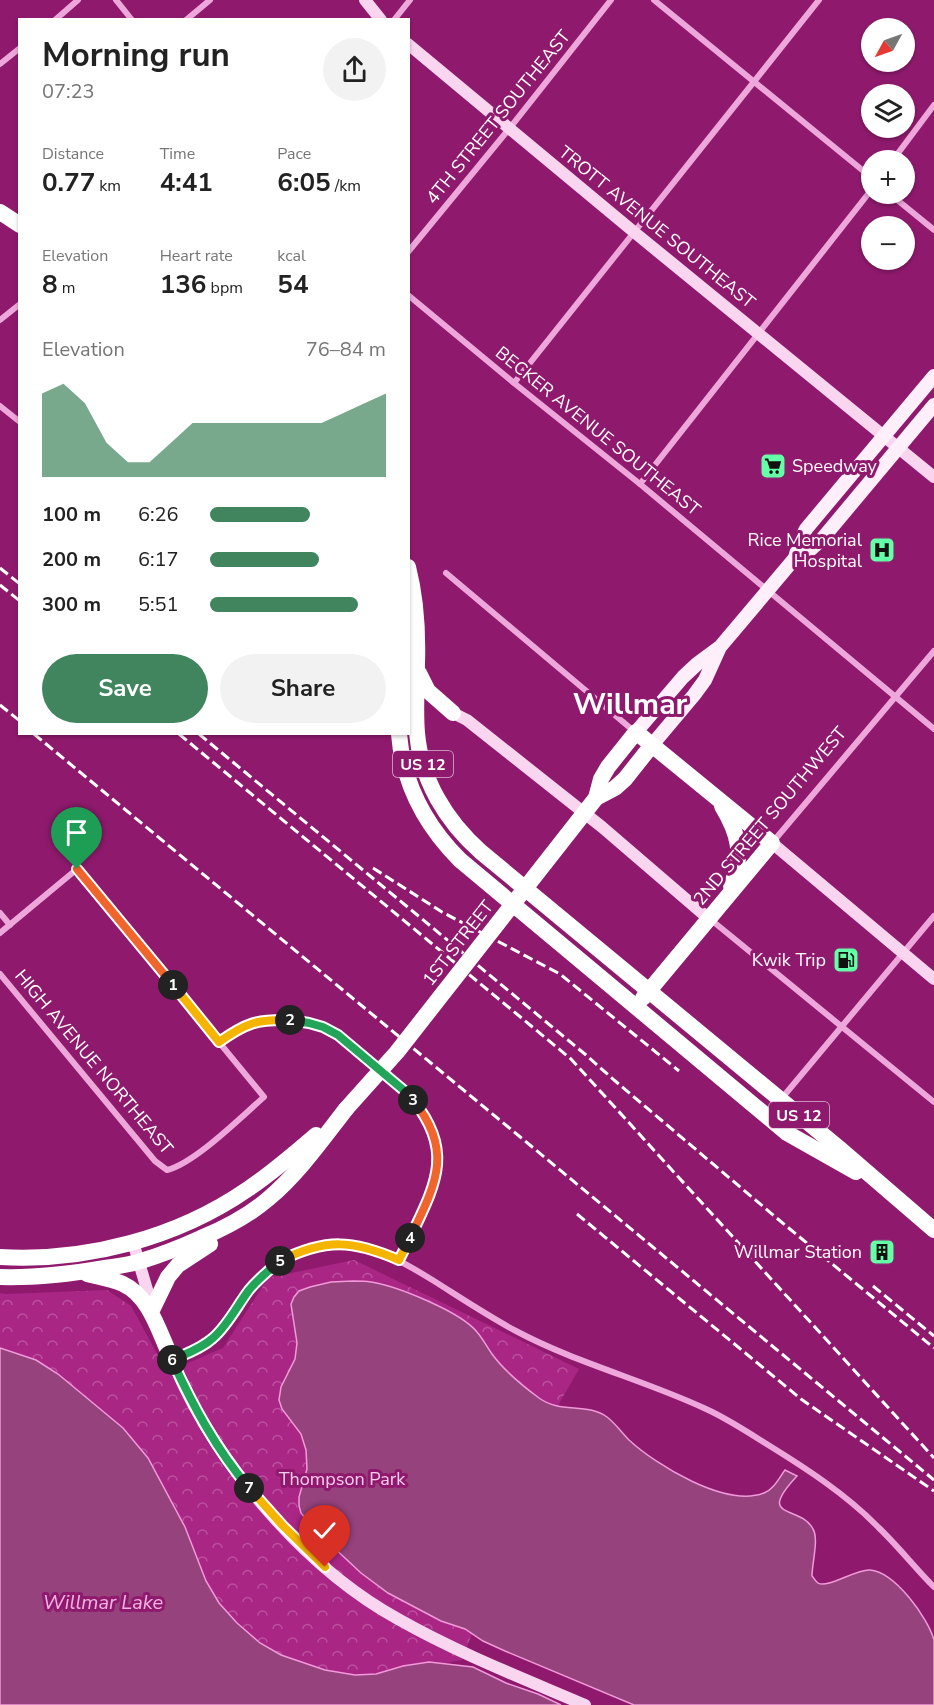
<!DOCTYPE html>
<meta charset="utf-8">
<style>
:root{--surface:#fff;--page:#f2f2f2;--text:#222;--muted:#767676;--accent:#40855e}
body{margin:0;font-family:"Nunito Sans",sans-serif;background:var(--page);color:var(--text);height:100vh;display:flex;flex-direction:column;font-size:22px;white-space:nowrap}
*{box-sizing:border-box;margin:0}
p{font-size:20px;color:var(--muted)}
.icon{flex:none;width:33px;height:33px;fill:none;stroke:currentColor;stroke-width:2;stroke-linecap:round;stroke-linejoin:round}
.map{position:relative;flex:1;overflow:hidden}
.side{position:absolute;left:18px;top:18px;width:392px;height:717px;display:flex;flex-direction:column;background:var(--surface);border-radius:0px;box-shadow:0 2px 4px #0004}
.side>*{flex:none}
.needle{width:39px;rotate:230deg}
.buttons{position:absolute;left:861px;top:18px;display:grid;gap:12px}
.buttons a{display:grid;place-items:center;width:54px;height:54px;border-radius:50%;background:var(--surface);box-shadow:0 2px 4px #0004;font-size:30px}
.pin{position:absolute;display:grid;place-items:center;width:51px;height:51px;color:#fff;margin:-62px -26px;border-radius:50% 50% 50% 0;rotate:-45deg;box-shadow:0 0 6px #0007}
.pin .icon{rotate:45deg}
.km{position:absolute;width:30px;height:30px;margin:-15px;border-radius:50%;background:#222;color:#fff;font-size:16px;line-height:30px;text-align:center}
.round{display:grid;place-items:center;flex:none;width:63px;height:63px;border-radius:32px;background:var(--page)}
.summary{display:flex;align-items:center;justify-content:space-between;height:102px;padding:0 24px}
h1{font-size:33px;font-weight:700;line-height:45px}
.metrics{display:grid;grid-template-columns:repeat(3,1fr);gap:9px;height:102px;padding:6px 24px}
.metrics div{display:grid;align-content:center}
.metrics b{font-size:26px;font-weight:700}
.metrics small{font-size:16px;font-weight:400}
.metrics p{font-size:16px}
.chart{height:168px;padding:12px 24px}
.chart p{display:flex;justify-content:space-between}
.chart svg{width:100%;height:108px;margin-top:6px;fill:var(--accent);opacity:.7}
.action{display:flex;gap:12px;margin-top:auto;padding:12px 24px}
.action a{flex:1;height:69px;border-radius:36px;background:var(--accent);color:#fff;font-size:24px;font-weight:700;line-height:69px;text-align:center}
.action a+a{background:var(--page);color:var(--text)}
ul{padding:0 24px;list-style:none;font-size:20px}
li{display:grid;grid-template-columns:96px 72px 1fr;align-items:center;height:45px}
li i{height:15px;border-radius:8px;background:var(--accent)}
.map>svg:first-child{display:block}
.park{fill:url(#park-crowns)}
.water{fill:#96427d;stroke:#f19ada;stroke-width:1.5}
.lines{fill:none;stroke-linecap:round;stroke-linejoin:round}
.street{stroke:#eea7db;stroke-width:6}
.secondary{stroke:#fad5ef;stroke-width:12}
.primary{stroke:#ffeffa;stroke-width:14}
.highway{stroke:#fff;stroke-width:16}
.rail{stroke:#fff;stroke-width:3;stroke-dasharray:10 4.5;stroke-linecap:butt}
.highway-bridge{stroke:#fff;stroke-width:16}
.split-1-casing{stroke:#fff;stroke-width:12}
.split-2-casing{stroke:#fff;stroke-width:12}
.split-3-casing{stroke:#fff;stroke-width:12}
.split-4-casing{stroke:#fff;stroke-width:12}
.split-5-casing{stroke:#fff;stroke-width:12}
.split-6-casing{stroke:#fff;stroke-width:12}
.split-7-casing{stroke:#fff;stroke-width:12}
.split-8-casing{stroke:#fff;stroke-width:12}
.split-1{stroke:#f0652b;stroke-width:8}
.split-2{stroke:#f5b400;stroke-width:8}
.split-3{stroke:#22a559;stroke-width:8}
.split-4{stroke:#f0652b;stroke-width:8}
.split-5{stroke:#f5b400;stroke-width:8}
.split-6{stroke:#22a559;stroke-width:8}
.split-7{stroke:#22a559;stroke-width:8}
.split-8{stroke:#f5b400;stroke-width:8}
.labels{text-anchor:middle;stroke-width:6;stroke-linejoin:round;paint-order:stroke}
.shield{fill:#8f1a6d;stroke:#ddbad3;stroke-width:1.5}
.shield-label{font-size:16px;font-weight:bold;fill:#fff}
.street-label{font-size:18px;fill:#fff;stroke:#8f1a6d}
.poi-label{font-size:18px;fill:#fff;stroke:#8f1a6d;text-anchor:end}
.park-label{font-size:18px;fill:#facdee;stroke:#8f1a6d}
.water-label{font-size:20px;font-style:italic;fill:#f5b3e4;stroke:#8f1a6d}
.town-label{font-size:30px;font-weight:bold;fill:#fff;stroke:#8f1a6d}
</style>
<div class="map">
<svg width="934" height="1705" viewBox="0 0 934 1705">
<defs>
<pattern id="park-crowns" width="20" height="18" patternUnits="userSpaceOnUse" patternTransform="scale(1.5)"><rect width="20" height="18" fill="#aa2685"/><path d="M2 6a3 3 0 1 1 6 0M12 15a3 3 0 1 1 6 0" fill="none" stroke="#bb519d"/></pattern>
</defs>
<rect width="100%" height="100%" fill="#8f1a6d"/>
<polygon class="park" points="354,1260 579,1369 560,1402 462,1660 333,1684 259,1652 0,1363 0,1293 6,1294 107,1290 131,1306 167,1372 223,1348 268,1278"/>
<g class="water">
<path d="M353 1281C359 1281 365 1281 371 1282 397 1286 461 1312 477 1332 483 1339 487 1347 492 1354 503 1369 524 1387 539 1398 561 1414 586 1402 607 1417 616 1424 622 1433 629 1440 656 1465 726 1508 764 1493 774 1489 779 1478 785 1470L797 1476C755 1521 800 1504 813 1529 819 1539 812 1563 812 1576 814 1578 815 1581 818 1583 827 1589 856 1569 870 1570 895 1572 928 1618 934 1640 934 1645 934 1653 934 1658 934 1674 934 1689 934 1705H634L505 1651 483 1641 465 1629 441 1621 388 1593 361 1573 315 1530 301 1513 299 1506V1497L307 1469 306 1450 301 1434 282 1409 279 1400 281 1387 295 1359 297 1343 291 1304 294 1297 299 1291 310 1287 331 1282Z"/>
<polygon points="0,1348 36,1360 58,1374 123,1428 148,1458 185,1527 206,1581 219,1603 237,1623 260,1643 281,1655 325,1670 355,1675 376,1674 403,1666 429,1662 473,1667 506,1683 538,1694 561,1705 0,1705"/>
</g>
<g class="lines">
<g class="street">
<polyline points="116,0 132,20"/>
<polyline points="654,0 872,178"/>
<polyline points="55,20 78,0"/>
<polyline points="186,20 210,0"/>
<polyline points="394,20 410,0"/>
<polyline points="0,64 20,48"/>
<polyline points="893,160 934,105"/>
<polyline points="890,194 934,230"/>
<polyline points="408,252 509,129 611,0"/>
<polyline points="408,295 514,383 640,484 934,729"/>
<polyline points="0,320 20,304"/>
<polyline points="514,383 819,0"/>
<polyline points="0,406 20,422"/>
<polyline points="640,484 872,189"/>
<polyline points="446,573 635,732"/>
<polyline points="772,843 934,651"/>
<polyline points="0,913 10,925"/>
<polyline points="710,919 934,1102"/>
<path d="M0 933 77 869 264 1097C241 1117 195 1163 167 1170L155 1161 0 974"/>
<path d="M219 1042 240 1028 253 1023 270 1020 309 1023 323 1027 337 1035 407 1093C461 1161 432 1192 399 1260"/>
<polyline points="767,1116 934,916"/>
<path d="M172 1360C186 1355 201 1349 212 1339 222 1330 228 1320 235 1310 256 1281 278 1254 315 1246 360 1236 397 1258 434 1281 461 1298 488 1316 516 1331 576 1363 644 1380 706 1409 726 1418 746 1431 765 1443 804 1467 846 1494 878 1527 898 1546 915 1568 934 1587"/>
</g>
<g class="secondary">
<polyline points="365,0 381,20"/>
<polyline points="408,44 634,232 934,477"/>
<polyline points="453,713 467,720 602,827 709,919"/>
<polyline points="772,843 934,979"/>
<polyline points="133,1242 153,1310"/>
<path d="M167 1346C205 1451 300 1565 398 1619 458 1653 522 1678 585 1705"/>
</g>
<g class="primary">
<polyline points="795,558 799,543 806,529 934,376"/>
<polyline points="636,732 683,677 697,664 720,647 795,558 811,549 822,539 934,405"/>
<polyline points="652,745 694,695 705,680 719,649"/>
</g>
<g class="highway">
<polyline points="0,212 20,225"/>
<path d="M408 567C416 598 418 631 417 663 417 686 415 710 417 733 421 780 446 821 481 852L840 1149 934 1230"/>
<polyline points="419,673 428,691 453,713"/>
<path d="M399 734C403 783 425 825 460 860L787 1133 856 1172"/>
<polyline points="596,798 601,779 608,767 636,732 772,843 643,998"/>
<polyline points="596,798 615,788 625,779 652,745"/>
<path d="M722 806C739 834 744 855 731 886"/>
<path d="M0 1257C86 1262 177 1238 248 1189 272 1173 294 1154 316 1135"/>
<path d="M87 1274C99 1277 112 1279 123 1284 149 1296 158 1329 169 1353"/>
<path d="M0 1277C35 1278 70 1274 105 1268 117 1266 129 1265 141 1261 161 1255 181 1247 201 1238 225 1228 248 1216 268 1199 298 1174 322 1140 346 1109"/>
<polyline points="153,1308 168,1277 178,1265 210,1244"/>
</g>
<g class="rail">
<polyline points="0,568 20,584"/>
<polyline points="0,585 20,601"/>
<polyline points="0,705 20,721"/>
<polyline points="34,734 934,1480"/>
<polyline points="179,734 571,1059 934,1458"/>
<polyline points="199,734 586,1055 614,1080 779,1220 934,1348"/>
<polyline points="373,868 442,912 560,974 679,1071"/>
<polyline points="577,1214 801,1399 934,1491"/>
<polyline points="873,1286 934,1336"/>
</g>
<polyline class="highway-bridge" points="346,1109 397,1052 596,798"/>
</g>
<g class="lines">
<g class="split-1-casing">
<polyline id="split-1" points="77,869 173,985"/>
</g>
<g class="split-2-casing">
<path id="split-2" d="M173 985 219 1042C246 1023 257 1019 290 1020"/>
</g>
<g class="split-3-casing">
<polyline id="split-3" points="290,1020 309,1023 323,1027 338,1035 407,1093 413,1100"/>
</g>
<g class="split-4-casing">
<path id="split-4" d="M410 1238C435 1185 455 1152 413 1100"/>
</g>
<g class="split-5-casing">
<path id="split-5" d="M280 1261C326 1238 353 1240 399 1260L410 1238"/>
</g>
<g class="split-6-casing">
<path id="split-6" d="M172 1360C185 1354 201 1349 213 1338 228 1325 237 1306 249 1290 258 1279 269 1270 280 1261"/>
</g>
<g class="split-7-casing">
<path id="split-7" d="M172 1360C193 1406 216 1449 249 1488"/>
</g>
<g class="split-8-casing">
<polyline id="split-8" points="249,1488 283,1526 325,1567"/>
</g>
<use href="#split-1" class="split-1"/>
<use href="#split-2" class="split-2"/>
<use href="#split-3" class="split-3"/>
<use href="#split-4" class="split-4"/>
<use href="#split-5" class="split-5"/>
<use href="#split-6" class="split-6"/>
<use href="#split-7" class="split-7"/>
<use href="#split-8" class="split-8"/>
</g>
<defs>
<g id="supermarket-square" transform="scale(1.35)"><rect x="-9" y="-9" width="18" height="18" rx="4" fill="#65ffa8" stroke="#8f1a6d"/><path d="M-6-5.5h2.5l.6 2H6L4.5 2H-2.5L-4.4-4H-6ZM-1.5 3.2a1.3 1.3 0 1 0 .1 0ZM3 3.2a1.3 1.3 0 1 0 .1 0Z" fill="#111"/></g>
<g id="hospital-square" transform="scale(1.35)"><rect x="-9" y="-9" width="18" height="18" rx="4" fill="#65ffa8" stroke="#8f1a6d"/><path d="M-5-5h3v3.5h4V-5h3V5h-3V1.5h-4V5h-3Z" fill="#111"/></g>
<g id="fuel-square" transform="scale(1.35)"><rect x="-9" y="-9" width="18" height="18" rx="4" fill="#65ffa8" stroke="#8f1a6d"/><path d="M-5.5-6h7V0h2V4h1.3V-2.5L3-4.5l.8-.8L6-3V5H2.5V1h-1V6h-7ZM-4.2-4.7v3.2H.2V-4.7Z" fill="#111"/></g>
<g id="building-square" transform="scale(1.35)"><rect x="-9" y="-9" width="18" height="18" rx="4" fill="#65ffa8" stroke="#8f1a6d"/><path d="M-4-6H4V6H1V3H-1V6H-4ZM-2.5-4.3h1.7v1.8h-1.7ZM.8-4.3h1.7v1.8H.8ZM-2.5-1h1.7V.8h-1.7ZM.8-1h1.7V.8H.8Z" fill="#111"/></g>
</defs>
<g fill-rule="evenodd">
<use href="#supermarket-square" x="773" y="466"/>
<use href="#hospital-square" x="882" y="550"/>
<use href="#fuel-square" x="846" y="960"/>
<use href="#building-square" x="882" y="1252"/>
</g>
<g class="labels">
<g class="shield">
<rect x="393" y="751" width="60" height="26" rx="4.5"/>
<rect x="769" y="1102" width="60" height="26" rx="4.5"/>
</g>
<g class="shield-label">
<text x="423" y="770">US 12</text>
<text x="799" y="1121">US 12</text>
</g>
<g class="street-label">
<text transform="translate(498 117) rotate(-51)" y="6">4TH STREET SOUTHEAST</text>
<text transform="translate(657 227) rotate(39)" y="6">TROTT AVENUE SOUTHEAST</text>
<text transform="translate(598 431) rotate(39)" y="6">BECKER AVENUE SOUTHEAST</text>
<text transform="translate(770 816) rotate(-50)" y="6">2ND STREET SOUTHWEST</text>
<text transform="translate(458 943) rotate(-52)" y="6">1ST STREET</text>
<text transform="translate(94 1062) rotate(50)" y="6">HIGH AVENUE NORTHEAST</text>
</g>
<g class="poi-label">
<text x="792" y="472" text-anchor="start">Speedway</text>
<text x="862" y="546">Rice Memorial<tspan x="862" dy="21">Hospital</tspan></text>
<text x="826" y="966">Kwik Trip</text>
<text x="862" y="1258">Willmar Station</text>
</g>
<g class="park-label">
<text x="342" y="1485">Thompson Park</text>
</g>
<g class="water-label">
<text x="103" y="1609">Willmar Lake</text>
</g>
<g class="town-label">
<text x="630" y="714">Willmar</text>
</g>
</g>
</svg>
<div class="buttons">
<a><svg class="needle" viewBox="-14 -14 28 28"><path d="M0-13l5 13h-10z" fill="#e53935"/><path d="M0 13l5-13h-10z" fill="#767676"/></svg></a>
<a><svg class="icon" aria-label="layers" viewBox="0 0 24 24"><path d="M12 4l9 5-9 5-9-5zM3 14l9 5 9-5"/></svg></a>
<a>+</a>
<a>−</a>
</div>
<div class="pin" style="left:77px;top:869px;background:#1e9e55"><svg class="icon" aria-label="arrive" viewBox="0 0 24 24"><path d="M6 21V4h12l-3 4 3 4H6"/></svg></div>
<div class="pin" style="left:325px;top:1567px;background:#d93025"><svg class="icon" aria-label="check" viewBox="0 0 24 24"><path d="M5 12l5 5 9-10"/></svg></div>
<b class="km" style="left:173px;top:985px">1</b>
<b class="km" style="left:290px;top:1020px">2</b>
<b class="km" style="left:413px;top:1100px">3</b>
<b class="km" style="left:410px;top:1238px">4</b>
<b class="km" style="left:280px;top:1261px">5</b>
<b class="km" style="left:172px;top:1360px">6</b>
<b class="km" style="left:249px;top:1488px">7</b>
<section class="side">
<div class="summary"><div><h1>Morning run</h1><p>07:23</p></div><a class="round"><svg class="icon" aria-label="share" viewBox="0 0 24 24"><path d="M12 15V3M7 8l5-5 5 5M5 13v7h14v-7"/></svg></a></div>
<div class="metrics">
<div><p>Distance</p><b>0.77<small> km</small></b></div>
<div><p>Time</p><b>4:41</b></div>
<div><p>Pace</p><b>6:05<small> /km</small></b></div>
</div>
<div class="metrics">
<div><p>Elevation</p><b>8<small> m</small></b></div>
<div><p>Heart rate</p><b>136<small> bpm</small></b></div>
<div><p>kcal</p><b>54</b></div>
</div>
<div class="chart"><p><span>Elevation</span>76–84 m</p>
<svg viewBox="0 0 160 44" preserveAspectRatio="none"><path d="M0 44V10L10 6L20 14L30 30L40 38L50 38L60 30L70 22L80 22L90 22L100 22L110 22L120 22L130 22L140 18L150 14L160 10V44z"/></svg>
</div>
<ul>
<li><b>100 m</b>6:26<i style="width:57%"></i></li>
<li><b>200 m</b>6:17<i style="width:62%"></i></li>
<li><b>300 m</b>5:51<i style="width:84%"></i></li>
</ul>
<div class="action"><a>Save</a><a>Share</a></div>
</section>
</div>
